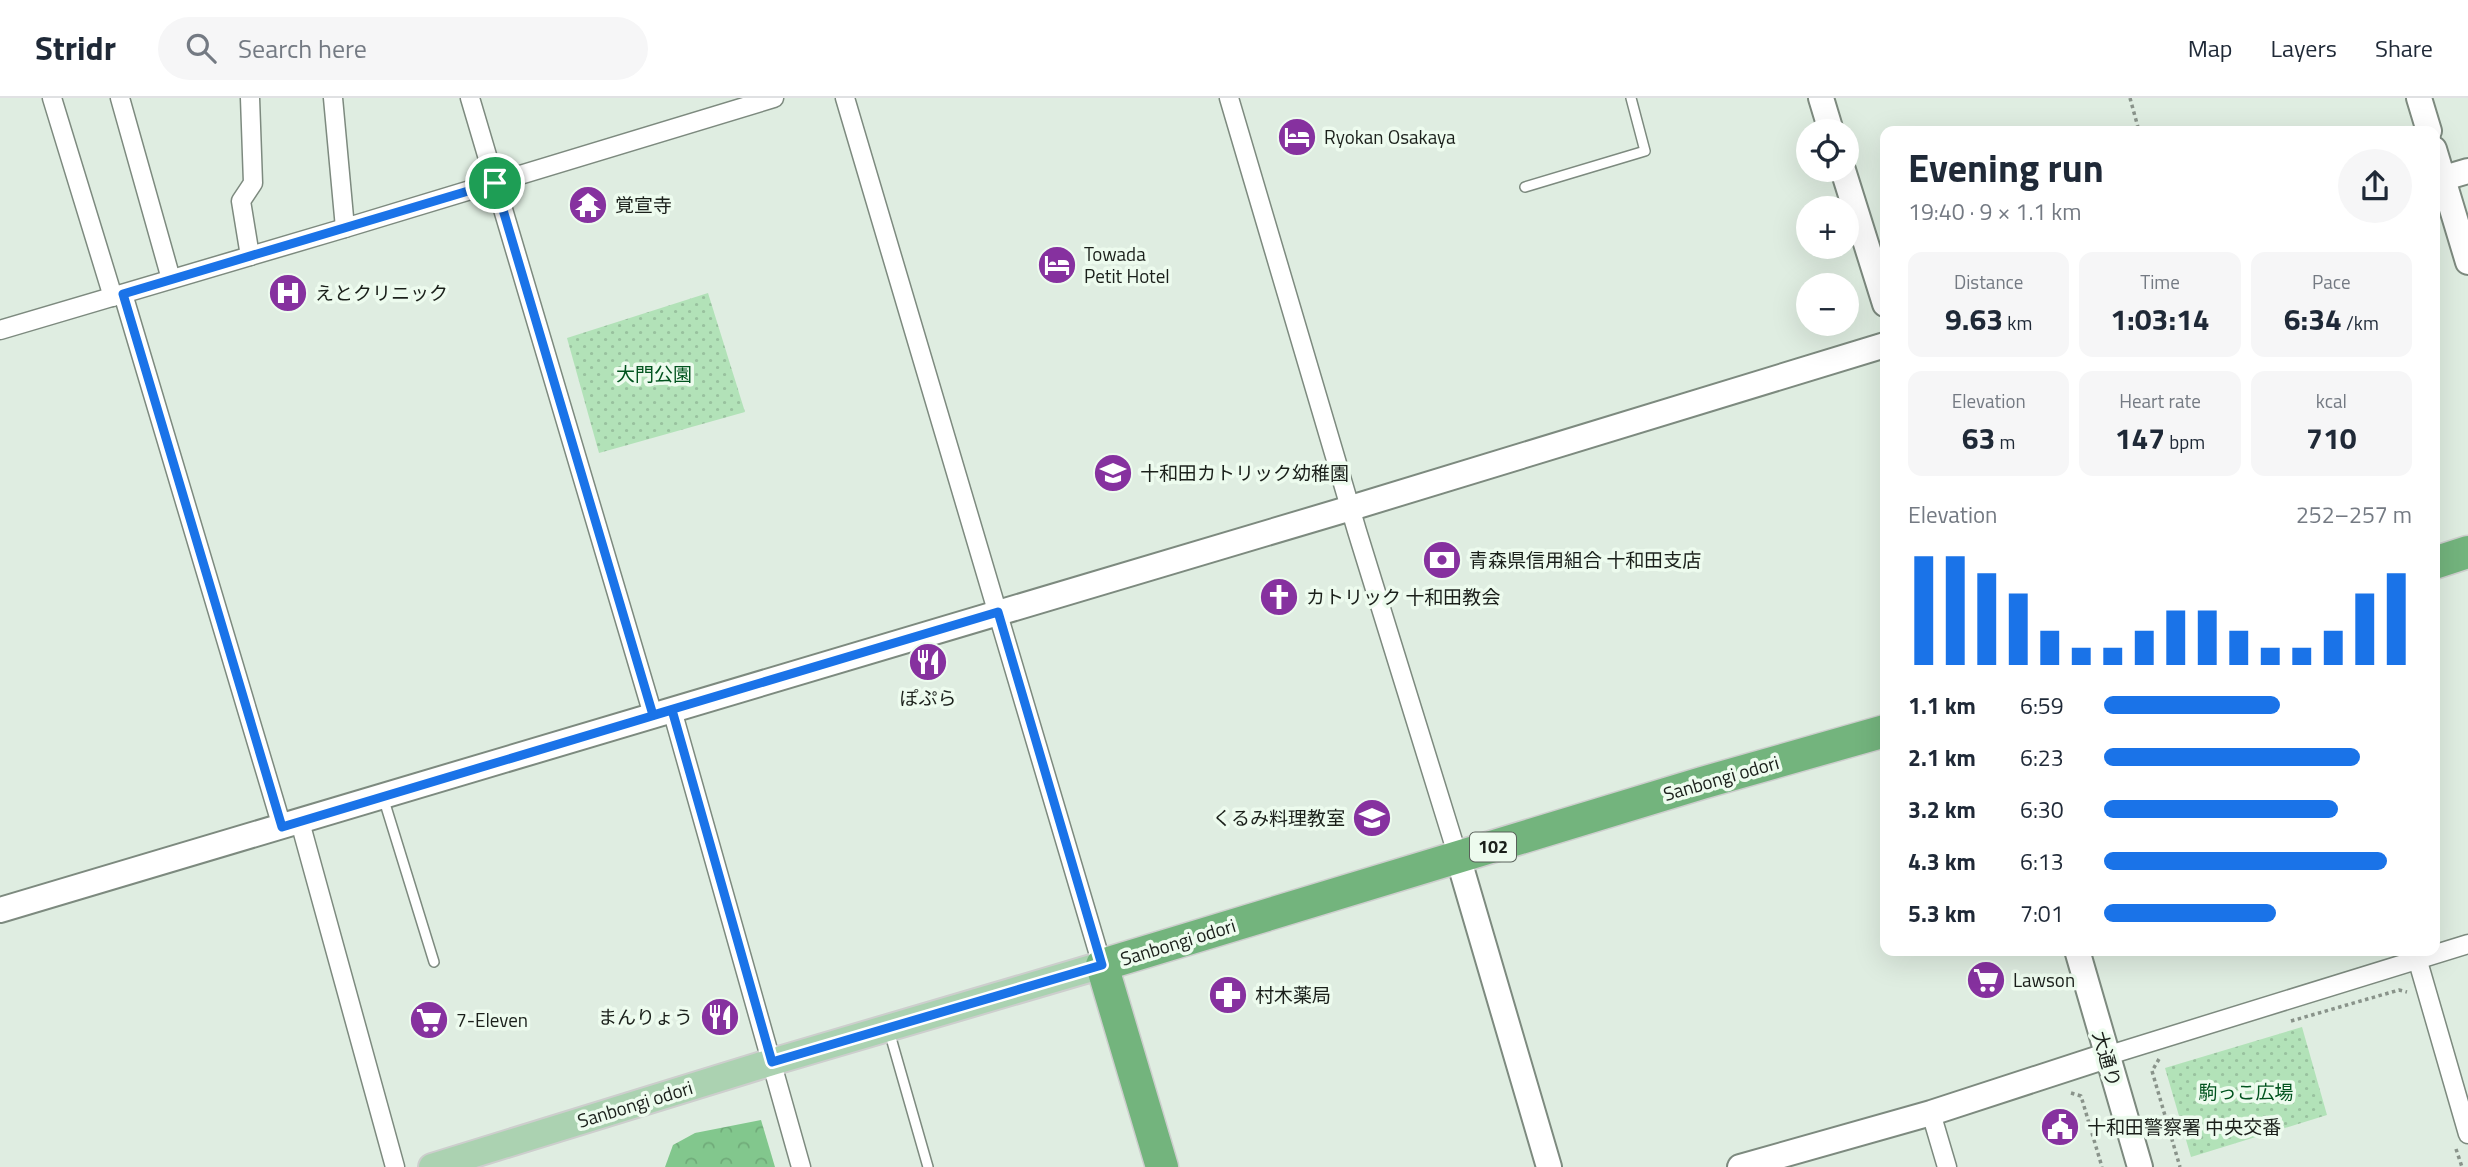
<!DOCTYPE html>
<meta charset="utf-8">
<style>
:root{--surface:#fff;--page:#f6f6f7;--text:#1f2937;--muted:#747a83;--line:#e0e1e3;--accent:#1a73e8}
body{margin:0;font-family:"Titillium Web","Noto Sans JP",sans-serif;background:var(--page);color:var(--text);height:100vh;display:flex;flex-direction:column;font-size:26px;white-space:nowrap}
*{box-sizing:border-box;margin:0}
p{font-size:23px;color:var(--muted)}
.icon{flex:none;width:38px;height:38px;fill:none;stroke:currentColor;stroke-width:2;stroke-linecap:round;stroke-linejoin:round}
.map{position:relative;flex:1;overflow:hidden}
.drawer{position:absolute;left:1880px;top:28px;width:560px;height:830px;display:flex;flex-direction:column;background:var(--surface);border-radius:14px;box-shadow:0 7px 28px #0002}
.drawer>*{flex:none}
.tools{position:absolute;left:1796px;top:21px;display:grid;gap:14px}
.tools a{display:grid;place-items:center;width:63px;height:63px;border-radius:50%;background:var(--surface);box-shadow:0 7px 28px #0002;font-size:35px}
.pin{position:absolute;display:grid;place-items:center;width:60px;height:60px;color:#fff;margin:-30px;border:4px solid #fff;border-radius:50%;box-shadow:0 2px 7px #0007}
.round{display:grid;place-items:center;flex:none;width:74px;height:74px;border-radius:37px;background:var(--page)}
.overview{display:flex;align-items:center;justify-content:space-between;height:119px;padding:0 28px}
h1{font-size:38px;font-weight:700;line-height:52px}
.stats{display:grid;grid-template-columns:repeat(3,1fr);gap:10px;height:119px;padding:7px 28px}
.stats div{display:grid;align-content:center;border-radius:14px;background:var(--page);text-align:center}
.stats b{font-size:30px;font-weight:700}
.stats small{font-size:19px;font-weight:400}
.stats p{font-size:19px}
.chart{height:196px;padding:14px 28px}
.chart p{display:flex;justify-content:space-between}
.chart svg{width:100%;height:126px;margin-top:7px;stroke:var(--accent);stroke-width:6}
ul{padding:0 28px;list-style:none;font-size:23px}
li{display:grid;grid-template-columns:112px 84px 1fr;align-items:center;height:52px}
li i{height:18px;border-radius:9px;background:var(--accent)}
header{display:flex;align-items:center;gap:42px;box-sizing:border-box;height:98px;padding:0 35px;background:var(--surface);border-bottom:2px solid var(--line)}
header strong{font-size:33px}
nav{display:flex;gap:38px;margin-inline-start:auto;font-size:24px}
.search{width:490px;height:63px;background:var(--page);display:flex;align-items:center;gap:18px;box-sizing:border-box;padding:0 24px;border-radius:38px;color:var(--muted);font-size:26px}
.map>svg:first-child{display:block}
.forest{fill:url(#forest-crowns)}
.park{fill:url(#park-dots)}
.lines{fill:none;stroke-linecap:round;stroke-linejoin:round}
.lane-casing{stroke:#7d8a7f;stroke-width:12}
.street-casing{stroke:#7d8a7f;stroke-width:21}
.secondary-casing{stroke:#7d8a7f;stroke-width:28}
.primary-casing{stroke:#cdcecd;stroke-width:30}
.highway-casing{stroke:#cdcecd;stroke-width:35}
.path{stroke:#89938a;stroke-width:3.5;stroke-dasharray:3.5 3.5;stroke-linecap:butt}
.lane{stroke:#fff;stroke-width:9}
.street{stroke:#fff;stroke-width:18}
.secondary{stroke:#fff;stroke-width:24}
.primary{stroke:#abd2b1;stroke-width:26}
.highway{stroke:#73b47d;stroke-width:32}
.route-casing{stroke:#fff;stroke-width:14}
.route{stroke:#1a73e8;stroke-width:9}
.labels{text-anchor:middle;stroke-width:7;stroke-linejoin:round;paint-order:stroke}
.shield{fill:#edfbee;stroke:#59615a;stroke-width:2}
.shield-label{font-size:18px;font-weight:bold;fill:#1a1f1a}
.poi-label{font-size:19px;fill:#1a1f1a;stroke:#edfbee;text-anchor:start}
.park-label{font-size:19px;fill:#01531e;stroke:#edfbee}
.street-label{font-size:19px;fill:#1a1f1a;stroke:#edfbee}
</style>
<header>
<strong>Stridr</strong>
<div class="search"><svg class="icon" aria-label="search" viewBox="0 0 24 24"><circle cx="10" cy="10" r="6"/><path d="M15 15l6 6"/></svg>Search here</div>
<nav><a>Map</a><a>Layers</a><a>Share</a></nav>
</header>
<div class="map">
<svg width="2468" height="1069" viewBox="0 0 2468 1069">
<defs>
<pattern id="forest-crowns" width="20" height="18" patternUnits="userSpaceOnUse" patternTransform="scale(1.75)"><rect width="20" height="18" fill="#82c78d"/><path d="M2 6a3 3 0 1 1 6 0M12 15a3 3 0 1 1 6 0" fill="none" stroke="#70aa79"/></pattern>
<pattern id="park-dots" width="8" height="8" patternUnits="userSpaceOnUse" patternTransform="scale(1.75)"><rect width="8" height="8" fill="#b2e2b8"/><path d="M2 2h.1M6 6h.1" fill="none" stroke="#98c19e" stroke-width="1.8" stroke-linecap="round"/></pattern>
</defs>
<rect width="100%" height="100%" fill="#dfede1"/>
<polygon class="forest" points="761,1022 775,1069 665,1069 673,1047 695,1035"/>
<g class="park">
<polygon points="708,195 745,314 599,355 567,240"/>
<polygon points="2302,929 2327,1017 2191,1059 2165,970"/>
</g>
<g class="lines">
<g class="lane-casing">
<g id="lane">
<polyline points="1525,89 1645,53 1631,0"/>
<polyline points="383,699 434,864"/>
<polyline points="889,933 928,1069"/>
</g>
</g>
<g class="street-casing">
<g id="street">
<polyline points="52,0 113,199"/>
<polyline points="120,0 171,181"/>
<polyline points="250,0 253,85 241,103 250,158"/>
<polyline points="333,0 345,130"/>
<polyline points="470,0 653,617"/>
<polyline points="845,0 1102,867"/>
<polyline points="1229,0 1357,433 1458,759"/>
<polyline points="123,196 282,729"/>
<polyline points="0,232 345,130 774,0"/>
<polyline points="672,612 801,1069"/>
<polyline points="300,724 395,1069"/>
<polyline points="2417,860 2468,1036"/>
<polyline points="2106,958 2468,846"/>
<polyline points="1931,1015 1947,1069"/>
</g>
</g>
<g class="secondary-casing">
<g id="secondary">
<polyline points="1821,0 1831,33"/>
<polyline points="2419,0 2429,33"/>
<polyline points="2434,51 2468,164"/>
<polyline points="1843,72 1885,206"/>
<polyline points="2434,83 2468,73"/>
<polyline points="1458,759 1549,1069"/>
<polyline points="0,812 1351,410 1885,247"/>
<polyline points="2077,852 2140,1069"/>
<polyline points="1740,1069 1931,1015 2106,958"/>
</g>
</g>
<g class="primary-casing">
<polyline id="primary" points="432,1069 772,964 1102,867"/>
</g>
<g class="highway-casing">
<g id="highway">
<polyline points="2434,465 2468,454"/>
<polyline points="1162,1069 1102,867 1702,685 1885,633"/>
</g>
</g>
<g class="path">
<polyline points="2130,0 2139,33"/>
<polyline points="2291,923 2399,892 2407,894"/>
<polyline points="2159,961 2152,973 2180,1069"/>
<polyline points="2071,995 2081,998 2102,1069"/>
<polyline points="2456,1051 2462,1069"/>
</g>
<use href="#lane" class="lane"/>
<use href="#street" class="street"/>
<use href="#secondary" class="secondary"/>
<use href="#primary" class="primary"/>
<use href="#highway" class="highway"/>
</g>
<g class="lines">
<g class="route-casing">
<polyline id="route" points="495,85 653,617 998,514 1102,867 772,964 672,612 282,729 123,196 495,85"/>
</g>
<use href="#route" class="route"/>
</g>
<defs>
<g id="hotel-disc" transform="scale(2.0125)"><circle r="9.5" fill="#86319f" stroke="#edfbee"/><path d="M-6-4.5h1.5V1H6V5H4.5V3h-9V5H-6ZM-4 0a1.8 1.8 0 1 1 3.6 0ZM.5 0V-2.5h3Q6-2.5 6 0Z" fill="#fff"/></g>
<g id="temple-disc" transform="scale(2.0125)"><circle r="9.5" fill="#86319f" stroke="#edfbee"/><path d="M0-6L5-2H3V0L6.5 2.5H4V6H1.5V3h-3V6H-4V2.5H-6.5L-3 0V-2H-5Z" fill="#fff"/></g>
<g id="hospital-disc" transform="scale(2.0125)"><circle r="9.5" fill="#86319f" stroke="#edfbee"/><path d="M-5-5h3v3.5h4V-5h3V5h-3V1.5h-4V5h-3Z" fill="#fff"/></g>
<g id="school-disc" transform="scale(2.0125)"><circle r="9.5" fill="#86319f" stroke="#edfbee"/><path d="M0-5L7-2L0 1L-7-2ZM-4 1L0 2.5L4 1V4Q0 6-4 4Z" fill="#fff"/></g>
<g id="bank-disc" transform="scale(2.0125)"><circle r="9.5" fill="#86319f" stroke="#edfbee"/><path d="M-6-4H6V4H-6ZM0-2.3a2.3 2.3 0 1 0 0 4.6a2.3 2.3 0 1 0 0-4.6Z" fill="#fff"/></g>
<g id="church-disc" transform="scale(2.0125)"><circle r="9.5" fill="#86319f" stroke="#edfbee"/><path d="M-1.2-6h2.4v3.5h3.3v2.4h-3.3V6h-2.4V-.1h-3.3v-2.4h3.3Z" fill="#fff"/></g>
<g id="restaurant-disc" transform="scale(2.0125)"><circle r="9.5" fill="#86319f" stroke="#edfbee"/><path d="M-5-6h1v4h1v-4h1v4h1v-4h1v5L-1.5 .5V6h-2V.5L-5-1ZM5-6V6H3V1.5H1.5Q1.5-4 5-6Z" fill="#fff"/></g>
<g id="supermarket-disc" transform="scale(2.0125)"><circle r="9.5" fill="#86319f" stroke="#edfbee"/><path d="M-6-5.5h2.5l.6 2H6L4.5 2H-2.5L-4.4-4H-6ZM-1.5 3.2a1.3 1.3 0 1 0 .1 0ZM3 3.2a1.3 1.3 0 1 0 .1 0Z" fill="#fff"/></g>
<g id="pharmacy-disc" transform="scale(2.0125)"><circle r="9.5" fill="#86319f" stroke="#edfbee"/><path d="M-2-6h4v4h4v4h-4v4h-4v-4h-4v-4h4Z" fill="#fff"/></g>
<g id="civic-disc" transform="scale(2.0125)"><circle r="9.5" fill="#86319f" stroke="#edfbee"/><path d="M-.6-6.5H3V-4.5H.6V-3L4-1V1h2V6H-6V1h2V-1L-.6-3ZM-1.2 2.5V6h2.4V2.5Z" fill="#fff"/></g>
</defs>
<g fill-rule="evenodd">
<use href="#hotel-disc" x="1297" y="39"/>
<use href="#temple-disc" x="588" y="107"/>
<use href="#hotel-disc" x="1057" y="167"/>
<use href="#hospital-disc" x="288" y="195"/>
<use href="#school-disc" x="1113" y="375"/>
<use href="#bank-disc" x="1442" y="462"/>
<use href="#church-disc" x="1279" y="499"/>
<use href="#restaurant-disc" x="928" y="564"/>
<use href="#school-disc" x="1372" y="720"/>
<use href="#supermarket-disc" x="1986" y="882"/>
<use href="#pharmacy-disc" x="1228" y="897"/>
<use href="#restaurant-disc" x="720" y="919"/>
<use href="#supermarket-disc" x="429" y="922"/>
<use href="#civic-disc" x="2060" y="1029"/>
</g>
<g class="labels">
<rect class="shield" x="1470" y="734.5" width="46" height="29" rx="5"/>
<g class="shield-label">
<text x="1493" y="755">102</text>
</g>
<g class="poi-label">
<text x="1324" y="46">Ryokan Osakaya</text>
<text x="615" y="114">覚宣寺</text>
<text x="1084" y="163">Towada<tspan x="1084" dy="22">Petit Hotel</tspan></text>
<text x="315" y="202">えとクリニック</text>
<text x="1140" y="382">十和田カトリック幼稚園</text>
<text x="1469" y="469">青森県信用組合 十和田支店</text>
<text x="1306" y="506">カトリック 十和田教会</text>
<text x="928" y="607" text-anchor="middle">ぽぷら</text>
<text x="1345" y="727" text-anchor="end">くるみ料理教室</text>
<text x="2013" y="889">Lawson</text>
<text x="1255" y="904">村木薬局</text>
<text x="693" y="926" text-anchor="end">まんりょう</text>
<text x="456" y="929">7-Eleven</text>
<text x="2087" y="1036">十和田警察署 中央交番</text>
</g>
<g class="park-label">
<text x="654" y="283">大門公園</text>
<text x="2246" y="1001">駒っこ広場</text>
</g>
<g class="street-label">
<text transform="translate(1721 680) rotate(-16)" y="7">Sanbongi odori</text>
<text transform="translate(1178 844) rotate(-17)" y="7">Sanbongi odori</text>
<text transform="translate(2107 961) rotate(74)" y="7">大通り</text>
<text transform="translate(635 1006) rotate(-17)" y="7">Sanbongi odori</text>
</g>
</g>
</svg>
<div class="tools">
<a><svg class="icon" aria-label="locate" viewBox="0 0 24 24"><circle cx="12" cy="12" r="6"/><path d="M12 2v4M12 18v4M2 12h4M18 12h4"/></svg></a>
<a>+</a>
<a>−</a>
</div>
<div class="pin" style="left:495px;top:85px;background:#1e9e55"><svg class="icon" aria-label="arrive" viewBox="0 0 24 24"><path d="M6 21V4h12l-3 4 3 4H6"/></svg></div>
<section class="drawer">
<div class="overview"><div><h1>Evening run</h1><p>19:40 · 9 × 1.1 km</p></div><a class="round"><svg class="icon" aria-label="share" viewBox="0 0 24 24"><path d="M12 15V3M7 8l5-5 5 5M5 13v7h14v-7"/></svg></a></div>
<div class="stats">
<div><p>Distance</p><b>9.63<small> km</small></b></div>
<div><p>Time</p><b>1:03:14</b></div>
<div><p>Pace</p><b>6:34<small> /km</small></b></div>
</div>
<div class="stats">
<div><p>Elevation</p><b>63<small> m</small></b></div>
<div><p>Heart rate</p><b>147<small> bpm</small></b></div>
<div><p>kcal</p><b>710</b></div>
</div>
<div class="chart"><p><span>Elevation</span>252–257 m</p>
<svg viewBox="0 0 160 44" preserveAspectRatio="none"><path d="M5 44V6M15 44V6M25 44V12M35 44V19M45 44V32M55 44V38M65 44V38M75 44V32M85 44V25M95 44V25M105 44V32M115 44V38M125 44V38M135 44V32M145 44V19M155 44V12"/></svg>
</div>
<ul>
<li><b>1.1 km</b>6:59<i style="width:57%"></i></li>
<li><b>2.1 km</b>6:23<i style="width:83%"></i></li>
<li><b>3.2 km</b>6:30<i style="width:76%"></i></li>
<li><b>4.3 km</b>6:13<i style="width:92%"></i></li>
<li><b>5.3 km</b>7:01<i style="width:56%"></i></li>
</ul>
</section>
</div>
